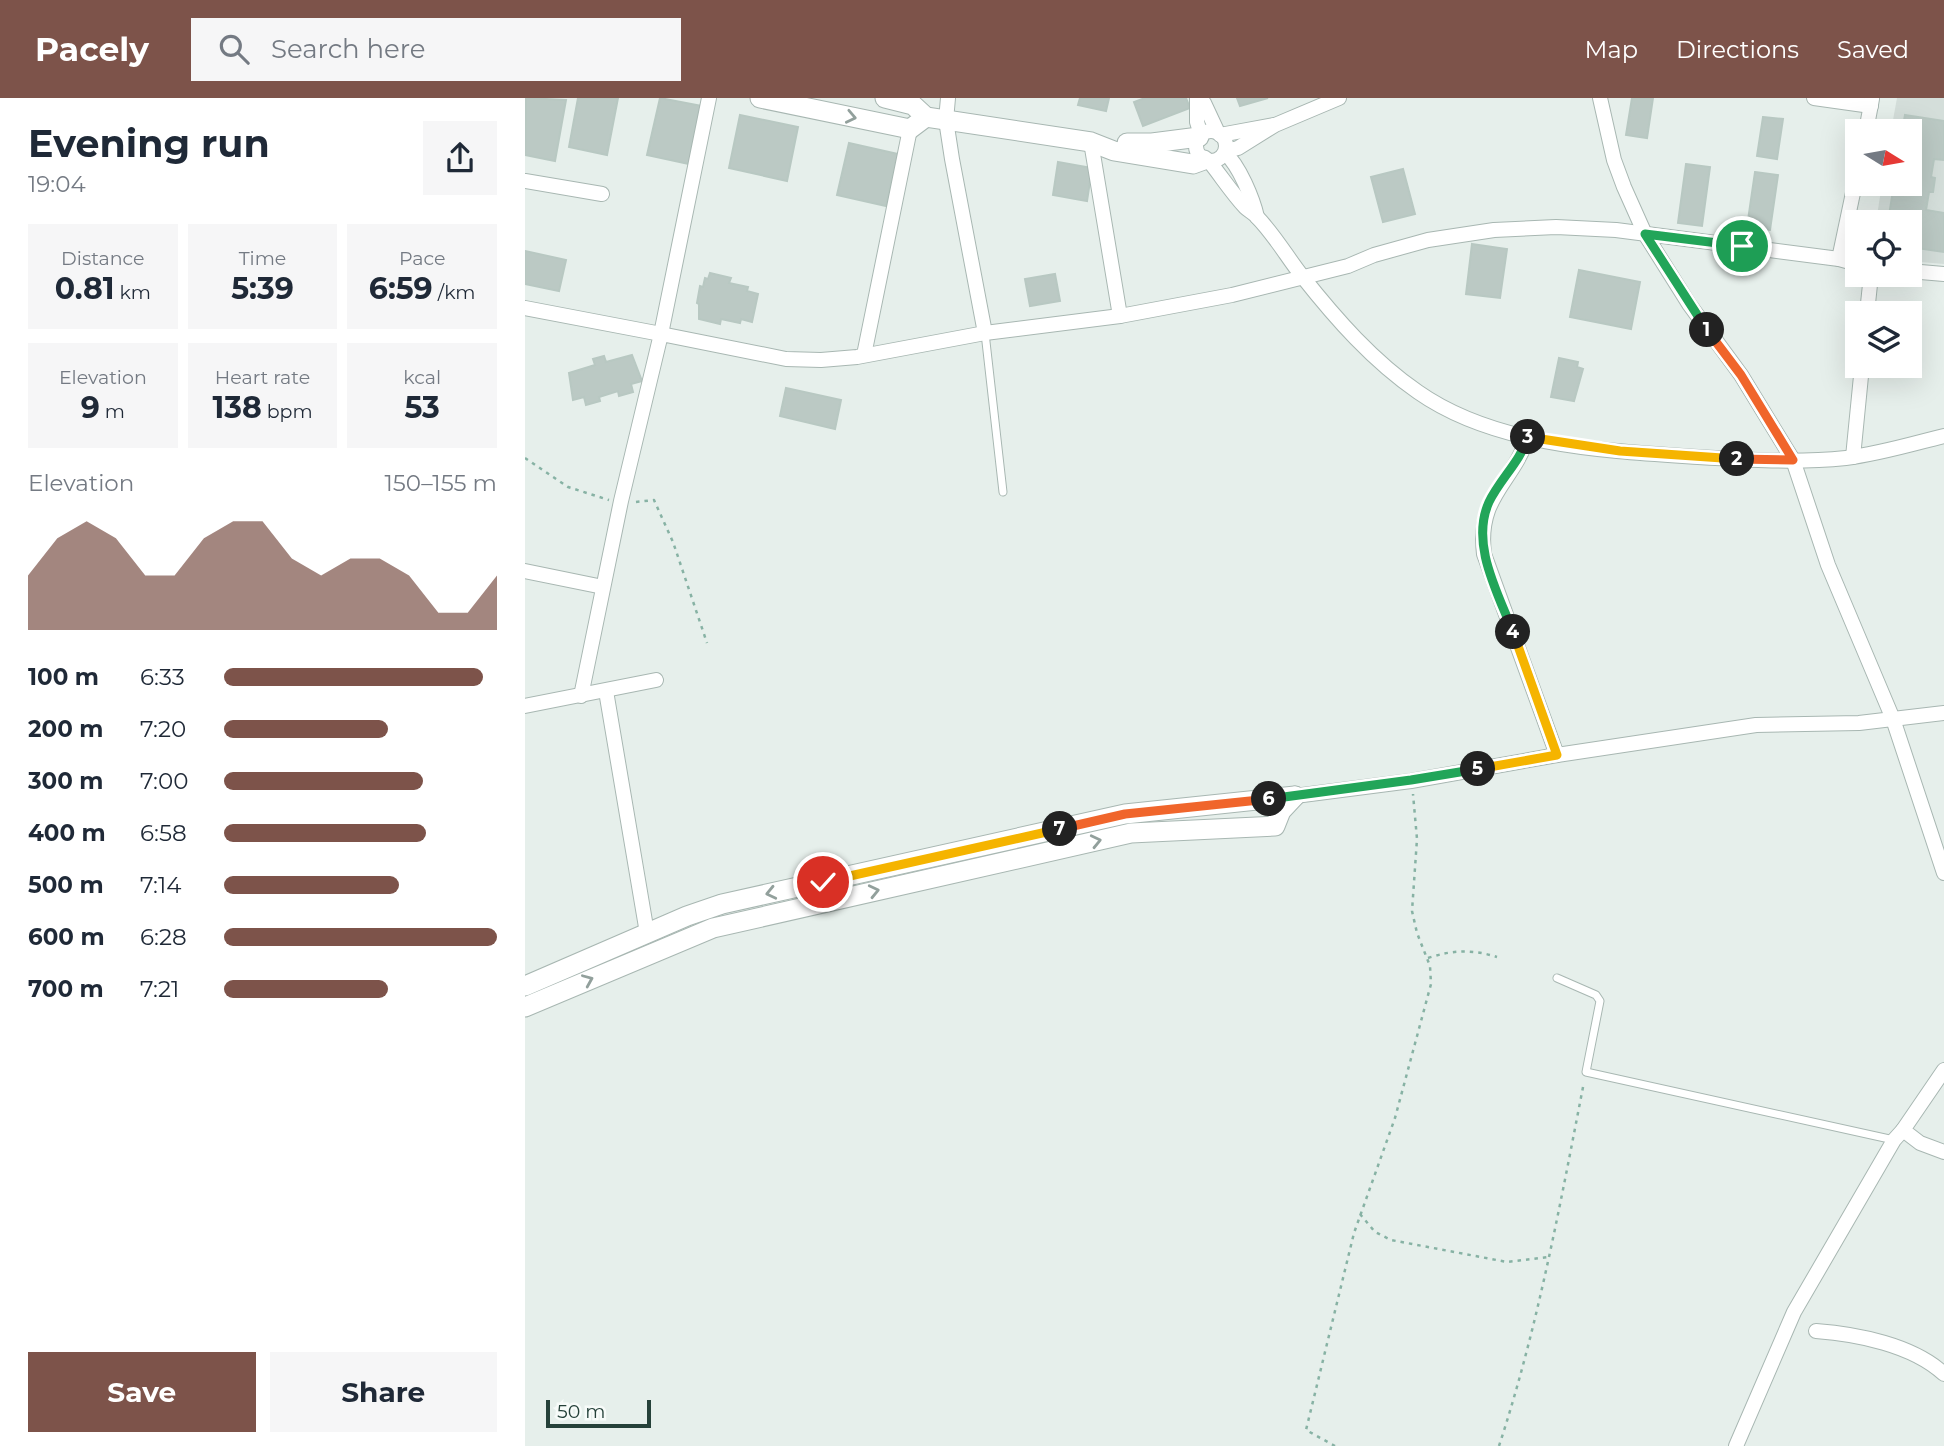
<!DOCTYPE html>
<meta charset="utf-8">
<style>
:root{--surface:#fff;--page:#f6f6f7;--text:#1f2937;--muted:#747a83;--accent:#7d534a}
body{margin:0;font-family:Montserrat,sans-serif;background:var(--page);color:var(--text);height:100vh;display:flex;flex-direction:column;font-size:26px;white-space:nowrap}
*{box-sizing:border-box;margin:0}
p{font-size:23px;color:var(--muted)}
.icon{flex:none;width:38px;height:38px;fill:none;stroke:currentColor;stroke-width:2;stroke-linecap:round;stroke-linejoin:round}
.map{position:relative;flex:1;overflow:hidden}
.details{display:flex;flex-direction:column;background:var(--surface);width:525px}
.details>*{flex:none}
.needle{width:46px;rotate:101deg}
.fabs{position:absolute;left:1320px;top:21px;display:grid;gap:14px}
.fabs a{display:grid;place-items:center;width:77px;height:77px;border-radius:0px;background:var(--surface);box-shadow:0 7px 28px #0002;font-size:35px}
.scale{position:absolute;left:21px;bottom:18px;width:105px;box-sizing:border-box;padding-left:7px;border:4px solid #254139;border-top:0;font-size:19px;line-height:24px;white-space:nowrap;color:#254139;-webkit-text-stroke:5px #f7fbf9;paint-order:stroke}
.pin{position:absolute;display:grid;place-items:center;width:60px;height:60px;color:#fff;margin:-30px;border:4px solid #fff;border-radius:50%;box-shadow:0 2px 7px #0007}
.km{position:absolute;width:35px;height:35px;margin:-18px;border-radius:50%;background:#222;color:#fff;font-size:19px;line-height:35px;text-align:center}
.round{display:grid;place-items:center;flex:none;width:74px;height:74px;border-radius:0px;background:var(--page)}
.headline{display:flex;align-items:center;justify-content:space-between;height:119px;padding:0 28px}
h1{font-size:38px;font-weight:700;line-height:52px}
.figures{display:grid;grid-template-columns:repeat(3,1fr);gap:10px;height:119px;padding:7px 28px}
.figures div{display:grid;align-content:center;border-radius:0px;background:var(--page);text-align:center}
.figures b{font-size:30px;font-weight:700}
.figures small{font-size:19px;font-weight:400}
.figures p{font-size:19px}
.chart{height:196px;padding:14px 28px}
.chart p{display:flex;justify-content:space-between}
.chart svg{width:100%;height:126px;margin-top:7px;fill:var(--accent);opacity:.7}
.button{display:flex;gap:14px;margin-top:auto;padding:14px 28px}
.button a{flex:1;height:80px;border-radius:0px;background:var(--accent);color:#fff;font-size:28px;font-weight:700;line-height:80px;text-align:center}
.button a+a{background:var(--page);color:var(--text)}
ul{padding:0 28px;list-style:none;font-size:23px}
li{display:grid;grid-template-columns:112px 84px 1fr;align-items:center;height:52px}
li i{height:18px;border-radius:9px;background:var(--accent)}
header{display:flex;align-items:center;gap:42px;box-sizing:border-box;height:98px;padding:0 35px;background:var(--accent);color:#fff}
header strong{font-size:33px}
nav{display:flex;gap:38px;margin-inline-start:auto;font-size:24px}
.search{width:490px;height:63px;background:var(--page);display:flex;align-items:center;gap:18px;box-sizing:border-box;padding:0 24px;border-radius:0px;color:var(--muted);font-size:26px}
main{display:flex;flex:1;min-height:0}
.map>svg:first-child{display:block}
.built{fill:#d4deda}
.building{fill:#bbc9c4;stroke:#b8c8c2;stroke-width:2}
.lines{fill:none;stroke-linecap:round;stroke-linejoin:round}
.service-casing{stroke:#a8b7b2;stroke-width:9}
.minor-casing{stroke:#a8b7b2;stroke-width:16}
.tertiary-casing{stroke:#a8b7b2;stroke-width:21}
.path{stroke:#87b2a4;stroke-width:2.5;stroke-dasharray:3.5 5;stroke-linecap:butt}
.service{stroke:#fff;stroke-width:7}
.minor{stroke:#fff;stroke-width:14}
.tertiary{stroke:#fff;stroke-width:19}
.oneway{stroke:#92a09c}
.split-1-casing{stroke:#fff;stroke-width:14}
.split-2-casing{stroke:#fff;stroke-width:14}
.split-3-casing{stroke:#fff;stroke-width:14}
.split-4-casing{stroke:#fff;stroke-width:14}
.split-5-casing{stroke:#fff;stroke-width:14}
.split-6-casing{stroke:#fff;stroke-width:14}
.split-7-casing{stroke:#fff;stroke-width:14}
.split-8-casing{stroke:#fff;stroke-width:14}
.split-1{stroke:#22a559;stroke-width:9}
.split-2{stroke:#f0652b;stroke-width:9}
.split-3{stroke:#f5b400;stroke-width:9}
.split-4{stroke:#22a559;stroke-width:9}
.split-5{stroke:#f5b400;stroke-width:9}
.split-6{stroke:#22a559;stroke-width:9}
.split-7{stroke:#f0652b;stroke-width:9}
.split-8{stroke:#f5b400;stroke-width:9}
</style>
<header>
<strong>Pacely</strong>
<div class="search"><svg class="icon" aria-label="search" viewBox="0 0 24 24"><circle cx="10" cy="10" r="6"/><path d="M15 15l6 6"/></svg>Search here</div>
<nav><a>Map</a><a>Directions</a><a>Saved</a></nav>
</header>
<main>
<section class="details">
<div class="headline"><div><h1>Evening run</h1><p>19:04</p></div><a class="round"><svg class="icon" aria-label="share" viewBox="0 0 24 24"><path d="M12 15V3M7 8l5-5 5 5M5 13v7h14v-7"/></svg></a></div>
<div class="figures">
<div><p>Distance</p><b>0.81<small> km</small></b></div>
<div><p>Time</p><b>5:39</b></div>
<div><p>Pace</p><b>6:59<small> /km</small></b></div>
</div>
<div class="figures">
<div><p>Elevation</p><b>9<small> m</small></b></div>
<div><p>Heart rate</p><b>138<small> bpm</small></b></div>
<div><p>kcal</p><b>53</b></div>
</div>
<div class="chart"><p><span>Elevation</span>150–155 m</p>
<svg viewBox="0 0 160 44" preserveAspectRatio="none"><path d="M0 44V25L10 12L20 6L30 12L40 25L50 25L60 12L70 6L80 6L90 19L100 25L110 19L120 19L130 25L140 38L150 38L160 25V44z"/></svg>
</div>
<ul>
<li><b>100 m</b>6:33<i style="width:95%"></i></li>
<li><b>200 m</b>7:20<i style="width:60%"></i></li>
<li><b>300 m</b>7:00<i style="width:73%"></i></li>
<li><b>400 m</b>6:58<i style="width:74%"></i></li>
<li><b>500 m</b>7:14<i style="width:64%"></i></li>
<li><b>600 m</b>6:28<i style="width:100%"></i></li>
<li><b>700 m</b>7:21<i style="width:60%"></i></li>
</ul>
<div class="button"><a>Save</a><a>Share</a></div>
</section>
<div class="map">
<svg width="1419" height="1348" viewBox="0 0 1419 1348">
<rect width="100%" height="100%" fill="#e6efeb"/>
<polygon class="built" points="1372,0 1419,0 1419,166 1384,163 1384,124 1351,124 1357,86 1384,86 1384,33 1366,33"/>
<g class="building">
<polygon points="1,0 41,2 30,63 0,57"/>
<polygon points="53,0 93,0 82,57 44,49"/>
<polygon points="135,0 177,8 164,66 122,57"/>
<polygon points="555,0 584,0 581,13 553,7"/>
<polygon points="620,0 661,0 665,10 618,28 609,4"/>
<polygon points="712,0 743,0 715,8"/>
<polygon points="1107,0 1128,0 1122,40 1101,37"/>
<polygon points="215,17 273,29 262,83 204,70"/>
<polygon points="1380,17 1419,23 1419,62 1409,61 1406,79 1410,80 1408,94 1404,94 1401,112 1419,115 1419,154 1384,149 1384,124 1363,124 1369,86 1384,86 1384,33 1377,33"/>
<polygon points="1238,19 1258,21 1252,61 1232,58"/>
<polygon points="324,45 373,56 361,108 312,97"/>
<polygon points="533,64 567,70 562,103 528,97"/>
<polygon points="1161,66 1185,69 1177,128 1153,125"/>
<polygon points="878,71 890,116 858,124 846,79"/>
<polygon points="1230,74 1253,77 1245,132 1222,129"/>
<polygon points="947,146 982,151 975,200 941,196"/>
<polygon points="0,153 41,162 34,193 0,186"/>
<polygon points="1054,172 1115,184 1106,231 1045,219"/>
<polygon points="185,175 206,180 204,185 223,189 222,193 233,196 227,224 216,221 215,225 196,221 195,226 174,221 174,206 172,205 175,188 178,189 180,180 183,181"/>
<polygon points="530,176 535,203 505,208 500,181"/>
<polygon points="107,257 117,283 106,286 108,294 94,298 93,293 74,299 75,303 61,307 59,299 48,302 44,275 70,267 68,261 79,258 81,264"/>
<polygon points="1034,260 1053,264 1052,269 1058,271 1049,303 1026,299"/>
<polygon points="261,290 316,302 310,331 255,318"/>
</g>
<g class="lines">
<g class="service-casing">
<g id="service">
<polyline points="460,235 478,394"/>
<polyline points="1032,880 1071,897 1075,903 1061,974 1369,1042"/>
</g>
</g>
<g class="minor-casing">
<g id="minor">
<polyline points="423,0 421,22 427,61 460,235"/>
<polyline points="672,0 672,24 676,37"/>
<polyline points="674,0 679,5 693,35"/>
<polyline points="1075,0 1089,62 1099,89 1120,136 1164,206 1216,277 1268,362 1303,467 1368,621 1419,775"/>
<polyline points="1289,0 1346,8"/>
<circle cx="686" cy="48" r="15"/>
<polyline points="1341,33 1347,1"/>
<polyline points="695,37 749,27"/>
<polyline points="566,44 595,218 707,197 823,168 849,157 903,142 969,132 1031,129 1091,132 1314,161 1332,166"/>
<polyline points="701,53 713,50 750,27 814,0"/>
<path d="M700 55C714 67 728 101 732 119"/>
<path d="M684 63C696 78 707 95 720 109 724 113 729 115 732 119 749 136 762 159 777 178 811 221 848 263 893 294 970 348 1081 353 1173 359 1222 362 1272 365 1321 360 1354 356 1387 346 1419 338"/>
<polyline points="0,83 77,96"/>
<polyline points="1314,161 1332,76"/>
<polyline points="1384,173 1419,176"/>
<polyline points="0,210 136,236 184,0"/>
<polyline points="1342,215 1346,177"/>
<polyline points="339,257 385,31"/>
<path d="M1003 339C987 386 952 398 959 456L1032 657"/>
<polyline points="1328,359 1337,268"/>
<polyline points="0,473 78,489"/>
<polyline points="81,593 122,835"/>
<polyline points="56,598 96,403 136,236 261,261 296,262 332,259 460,235 595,218"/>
<polyline points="0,608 131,582"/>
<polyline points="770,698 886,683 1032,657 1231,627 1334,625 1419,615"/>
<polyline points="1419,972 1378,1032 1395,1045 1419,1054"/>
<path d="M1291 1233C1332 1236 1388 1247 1419 1276"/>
<polyline points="1211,1348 1269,1214 1369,1042 1378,1032"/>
</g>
</g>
<g class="tertiary-casing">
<g id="tertiary">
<polyline points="235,0 385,31 401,19"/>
<polyline points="360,0 388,7 401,19 566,44 589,53 668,66 679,62"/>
<polyline points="602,45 627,45 674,39"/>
<polyline points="0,888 162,818 197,806 600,716 770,698"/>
<polyline points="0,909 188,830 606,735 750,728 756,713 770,698"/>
</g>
</g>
<g class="path">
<polyline points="0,360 43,389 84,402"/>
<polyline points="111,404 129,402 148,444 182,545"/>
<path d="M903 860C927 852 947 851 972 859"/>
<polyline points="835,1116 850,1134 866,1142 982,1164 1024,1159"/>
<polyline points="810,1348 781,1332 829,1135 870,1020 906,886 905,868 892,835 887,813 892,741 888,696"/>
<path d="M974 1348C1013 1229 1035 1107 1059 984"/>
</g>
<use href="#service" class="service"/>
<use href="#minor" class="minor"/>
<use href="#tertiary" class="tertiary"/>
</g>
<defs><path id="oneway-chevron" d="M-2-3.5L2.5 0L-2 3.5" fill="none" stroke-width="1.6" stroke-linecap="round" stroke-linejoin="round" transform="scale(1.75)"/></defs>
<g class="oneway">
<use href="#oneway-chevron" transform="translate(326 19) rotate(12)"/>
<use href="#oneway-chevron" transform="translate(571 743) rotate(-13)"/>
<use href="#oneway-chevron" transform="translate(349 793) rotate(-13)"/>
<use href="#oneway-chevron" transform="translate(246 795) rotate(167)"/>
<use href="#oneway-chevron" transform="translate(63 882) rotate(-23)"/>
</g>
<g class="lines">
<g class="split-1-casing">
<polyline id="split-1" points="1182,232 1120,136 1217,148"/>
</g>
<g class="split-2-casing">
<polyline id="split-2" points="1182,232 1216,277 1268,362 1212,361"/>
</g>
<g class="split-3-casing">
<polyline id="split-3" points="1003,339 1095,353 1212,361"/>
</g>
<g class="split-4-casing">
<path id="split-4" d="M988 534C973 495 945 446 964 404 975 381 995 364 1003 339"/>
</g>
<g class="split-5-casing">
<polyline id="split-5" points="953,671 1032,657 988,534"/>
</g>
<g class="split-6-casing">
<polyline id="split-6" points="744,701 886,682 953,671"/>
</g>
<g class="split-7-casing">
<polyline id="split-7" points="535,731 600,716 744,701"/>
</g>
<g class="split-8-casing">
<polyline id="split-8" points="298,784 535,731"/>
</g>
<use href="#split-1" class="split-1"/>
<use href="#split-2" class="split-2"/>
<use href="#split-3" class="split-3"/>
<use href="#split-4" class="split-4"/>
<use href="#split-5" class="split-5"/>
<use href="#split-6" class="split-6"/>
<use href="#split-7" class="split-7"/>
<use href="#split-8" class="split-8"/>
</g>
</svg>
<div class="fabs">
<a><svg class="needle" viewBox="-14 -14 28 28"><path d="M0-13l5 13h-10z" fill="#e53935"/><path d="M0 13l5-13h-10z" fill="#747a83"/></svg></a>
<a><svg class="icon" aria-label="locate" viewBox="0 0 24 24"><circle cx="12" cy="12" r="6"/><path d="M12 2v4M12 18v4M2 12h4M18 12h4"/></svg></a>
<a><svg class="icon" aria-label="layers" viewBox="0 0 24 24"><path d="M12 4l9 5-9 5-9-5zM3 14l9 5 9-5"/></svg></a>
</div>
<div class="scale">50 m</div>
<div class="pin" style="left:1217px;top:148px;background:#1e9e55"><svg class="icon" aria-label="arrive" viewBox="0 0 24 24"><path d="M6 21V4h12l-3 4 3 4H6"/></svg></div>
<div class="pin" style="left:298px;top:784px;background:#d93025"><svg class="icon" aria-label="check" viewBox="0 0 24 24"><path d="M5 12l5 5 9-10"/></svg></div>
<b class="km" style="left:1182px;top:232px">1</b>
<b class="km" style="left:1212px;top:361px">2</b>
<b class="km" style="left:1003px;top:339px">3</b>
<b class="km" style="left:988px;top:534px">4</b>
<b class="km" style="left:953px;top:671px">5</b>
<b class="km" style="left:744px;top:701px">6</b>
<b class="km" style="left:535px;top:731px">7</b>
</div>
</main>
